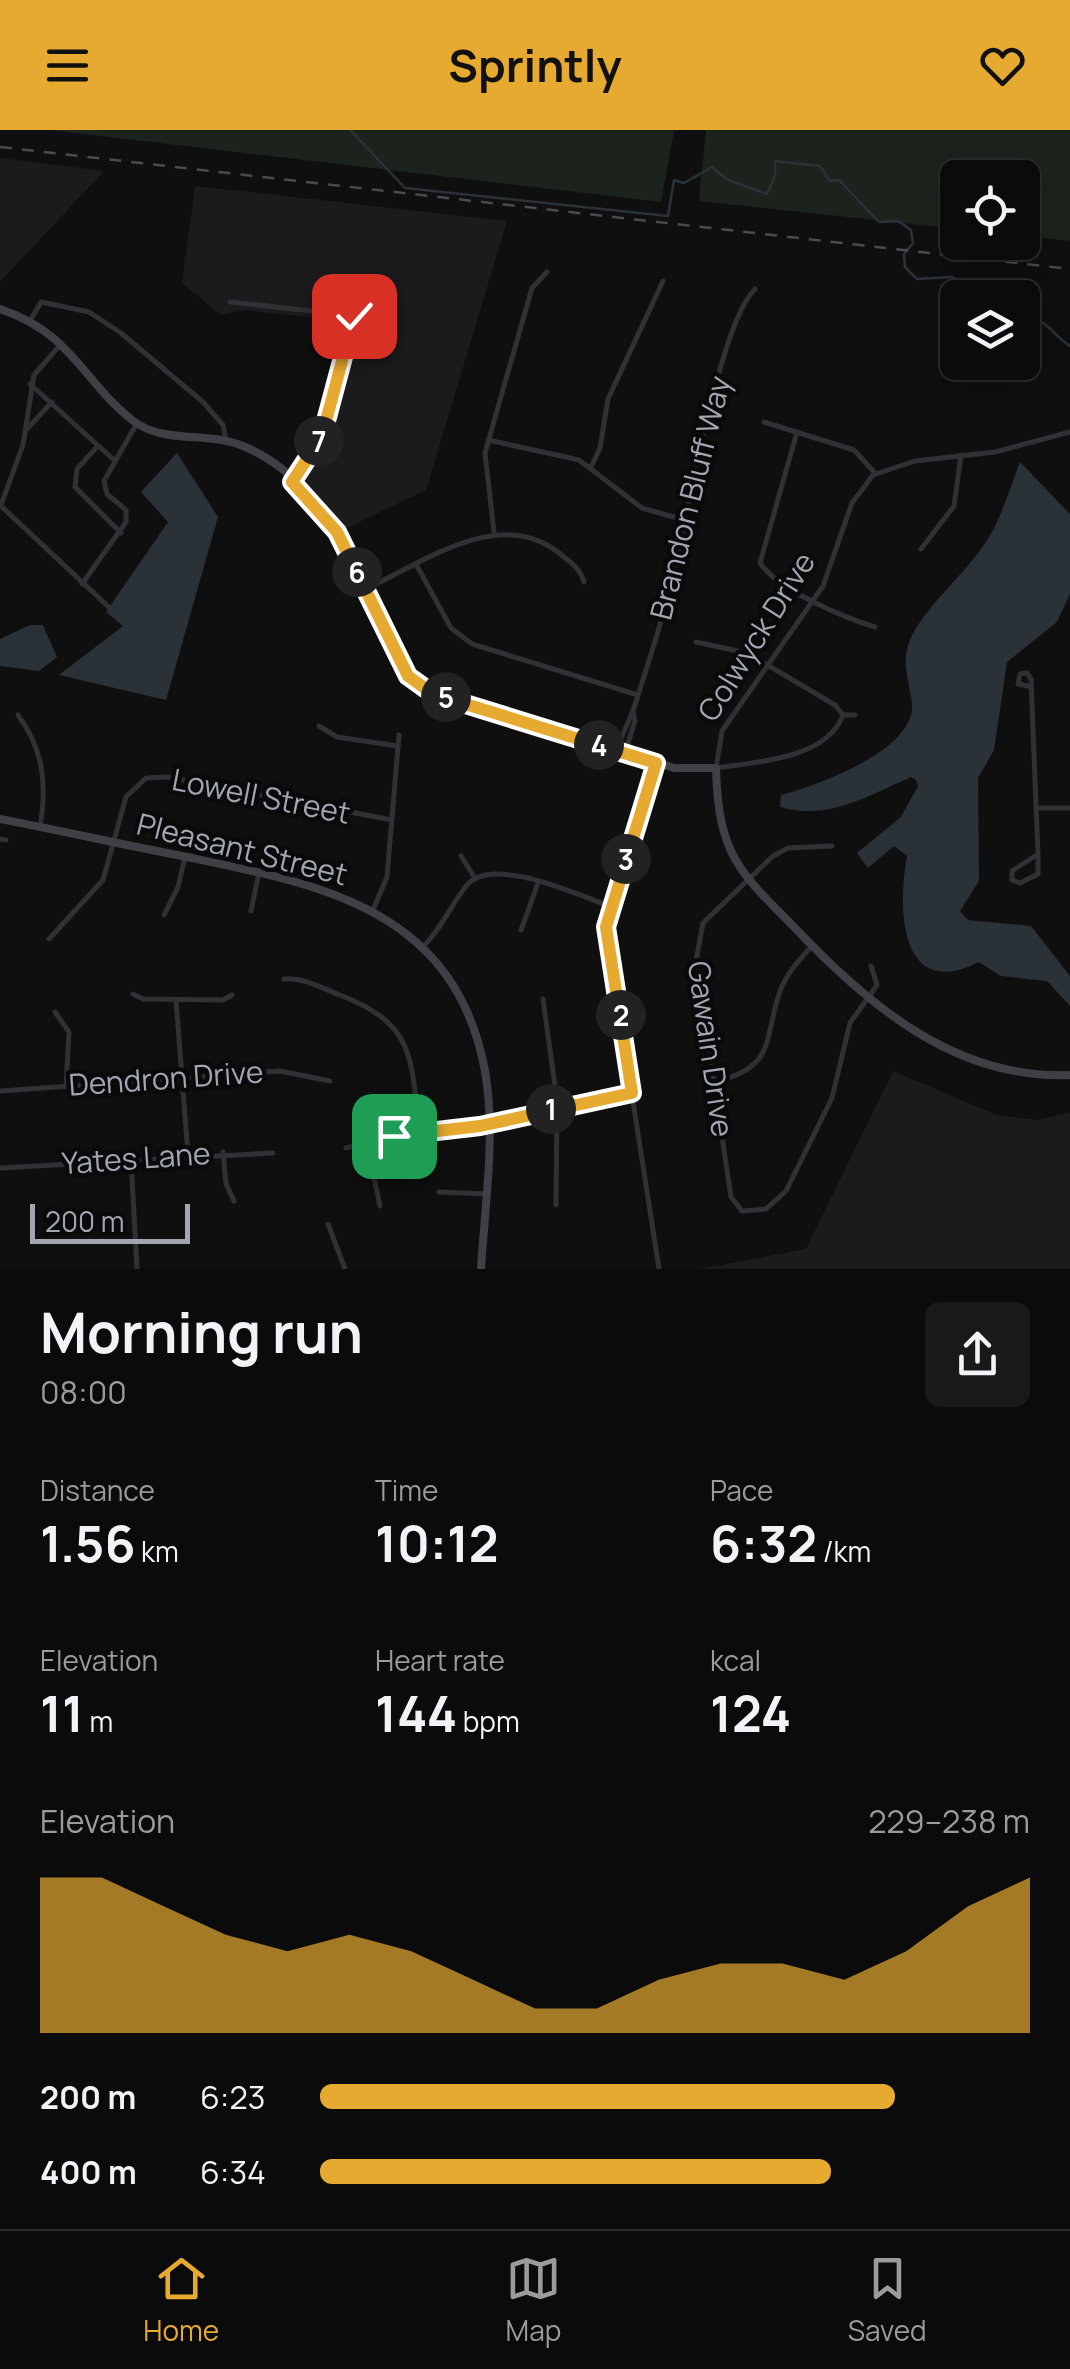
<!DOCTYPE html>
<meta charset="utf-8">
<style>
:root{--surface:#0b0b0c;--page:#19191a;--text:#f1f3f6;--muted:#9a9b9d;--line:#2b2b2d;--accent:#e7aa31}
body{margin:0;font-family:Manrope,sans-serif;background:var(--page);color:var(--text);height:100vh;display:flex;flex-direction:column;font-size:38px;white-space:nowrap}
*{box-sizing:border-box;margin:0}
p{font-size:32px;color:var(--muted)}
.icon{flex:none;width:55px;height:55px;fill:none;stroke:currentColor;stroke-width:2;stroke-linecap:round;stroke-linejoin:round}
.map{position:relative;height:1139px;overflow:hidden}
.panel{display:flex;flex-direction:column;background:var(--surface);flex:1}
.panel>*{flex:none}
.controls{position:absolute;left:940px;top:30px;display:grid;gap:20px}
.controls a{display:grid;place-items:center;width:100px;height:100px;border-radius:15px;background:var(--surface);box-shadow:0 5px 25px #0003,0 0 0 2px var(--line);font-size:50px}
.scale{position:absolute;left:30px;bottom:25px;width:160px;box-sizing:border-box;padding-left:10px;border:5px solid #a1a6b1;border-top:0;font-size:28px;line-height:35px;white-space:nowrap;color:#a1a6b1;-webkit-text-stroke:8px #0a0a0b;paint-order:stroke}
.pin{position:absolute;display:grid;place-items:center;width:85px;height:85px;color:#fff;margin:-42px;border-radius:20px;box-shadow:0 5px 15px #0006}
.km{position:absolute;width:50px;height:50px;margin:-25px;border-radius:50%;background:#222;color:#fff;font-size:28px;line-height:50px;text-align:center}
.round{display:grid;place-items:center;flex:none;width:105px;height:105px;border-radius:15px;background:var(--page)}
.head{display:flex;align-items:center;justify-content:space-between;height:170px;padding:0 40px}
h1{font-size:55px;font-weight:700;line-height:75px}
.stats{display:grid;grid-template-columns:repeat(3,1fr);gap:15px;height:170px;padding:10px 40px}
.stats div{display:grid;align-content:center}
.stats b{font-size:50px;font-weight:700}
.stats small{font-size:28px;font-weight:400}
.stats p{font-size:28px}
.chart{height:280px;padding:20px 40px}
.chart p{display:flex;justify-content:space-between}
.chart svg{width:100%;height:180px;margin-top:10px;fill:var(--accent);opacity:.7}
ul{padding:0 40px;list-style:none;font-size:32px}
li{display:grid;grid-template-columns:160px 120px 1fr;align-items:center;height:75px}
li i{height:25px;border-radius:12px;background:var(--accent)}
header{display:flex;justify-content:space-between;align-items:center;height:130px;padding:0 40px;background:var(--accent);color:#111;font-size:45px;font-weight:700}
.menu{display:flex;justify-content:space-around;align-items:center;height:140px;border-top:2px solid var(--line);background:var(--surface);font-size:28px;color:var(--muted)}
.menu a{display:grid;justify-items:center;gap:5px}
.menu .active{color:var(--accent)}
.map>svg:first-child{display:block}
.built{fill:#1b1b1d}
.green{fill:#1c231d}
.water{fill:#2a3238}
.lines{fill:none;stroke-linecap:round;stroke-linejoin:round}
.stream{stroke:#2a3238;stroke-width:2.5}
.street{stroke:#313135;stroke-width:5}
.secondary{stroke:#3f4045;stroke-width:8}
.rail{stroke:#4a4b50;stroke-width:2.5;stroke-dasharray:12 10;stroke-linecap:butt}
.route-casing{stroke:#fff;stroke-width:20}
.route{stroke:#e7aa31;stroke-width:12}
.labels{text-anchor:middle;stroke-width:9;stroke-linejoin:round;paint-order:stroke}
.street-label{font-size:30px;fill:#a1a6b1;stroke:#0a0a0b}
</style>
<header><svg class="icon" aria-label="menu" viewBox="0 0 24 24"><path d="M4 6h16M4 12h16M4 18h16"/></svg>Sprintly<svg class="icon" aria-label="heart" viewBox="0 0 24 24"><path d="M12 20l-8-8c-3-5 5-10 8-4 3-6 11-1 8 4z"/></svg></header>
<div class="map">
<svg width="1070" height="1139" viewBox="0 0 1070 1139">
<rect width="100%" height="100%" fill="#0f0f10"/>
<g class="built">
<polygon points="0,28 104,41 0,152"/>
<polygon points="195,56 507,91 426,360 347,398 292,342 312,312 343,191 244,180 221,185 182,153"/>
<polygon points="893,941 997,985 1038,990 1070,982 1070,1139 700,1139 806,1119"/>
</g>
<g class="green">
<polygon points="49,0 674,0 661,72"/>
<polygon points="706,0 1070,0 1070,111 1023,106 1022,48 958,48 957,99 699,71"/>
</g>
<g class="water">
<polygon points="177,323 218,387 166,570 59,545 123,496 106,482 168,392 141,362"/>
<path d="M1020 332 1070 384V464L1057 492 1007 532 994 620 978 648 979 751 960 781 968 790 1031 796 1070 846V876L1047 851 1001 846 979 832C900 872 897 780 907 726L894 716 868 738 857 723 901 687 918 656 916 650 911 647C868 666 827 691 780 677L781 665C816 656 916 620 912 574 909 546 898 528 915 500 936 465 971 439 991 404 1003 382 1011 355 1020 332Z"/>
<polygon points="30,495 43,495 57,527 39,541 0,536 0,509"/>
</g>
<g class="lines">
<g class="stream">
<polyline points="350,0 405,58 668,86 674,50 684,53 712,37 728,50 767,64 775,46 775,31 820,36 830,51 839,50 879,92 898,91 911,100 913,113 904,124 905,137 917,149 952,147 994,168"/>
<path d="M1022 189C1047 186 1053 206 1070 216"/>
</g>
<g class="street">
<polyline points="230,172 385,189"/>
<polyline points="30,191 41,172 89,182 121,203 203,272 223,295 226,310"/>
<polyline points="30,254 113,329"/>
<polyline points="764,292 854,320 875,343"/>
<polyline points="27,299 52,272"/>
<path d="M797 302 760 433C778 460 845 488 875 497"/>
<polyline points="488,310 579,330 642,378 684,390"/>
<polyline points="96,318 77,339 75,357 121,403"/>
<polyline points="591,337 600,318 608,269 663,151"/>
<polyline points="294,349 322,305 354,186"/>
<polyline points="0,375 113,481"/>
<polyline points="1,375 23,315 34,245 61,214"/>
<polyline points="494,402 485,323 532,158 547,142"/>
<polyline points="921,419 954,376 961,325"/>
<polyline points="417,436 451,498 472,514 638,565"/>
<polyline points="82,454 126,392 126,380 107,364 104,351 137,293"/>
<path d="M365 459C424 433 499 375 559 423 570 432 580 438 584 452"/>
<polyline points="696,512 747,523 835,575 843,585 855,585"/>
<polyline points="1028,556 1018,554 1020,544 1027,543 1031,549 1038,724 1012,741 1012,750 1020,753 1038,744 1038,724"/>
<path d="M633 581C647 537 662 492 673 448 688 389 718 195 755 159"/>
<path d="M18 585C44 620 47 655 40 697"/>
<path d="M843 585C827 629 756 632 716 638L722 601 823 456 852 373 873 345 915 331 995 322 1070 302"/>
<polyline points="319,596 337,607 398,616"/>
<polyline points="616,620 633,581 635,591 625,623"/>
<polyline points="656,634 606,797 659,1139"/>
<polyline points="1036,678 1070,678"/>
<polyline points="0,709 6,710"/>
<polyline points="832,716 788,718 773,726 703,793 696,831 731,1067 742,1081 766,1079 786,1061 832,968 850,893 877,855 871,836"/>
<polyline points="461,726 475,748"/>
<polyline points="373,780 387,747 399,605"/>
<polyline points="251,781 259,742"/>
<polyline points="164,785 178,757 185,727"/>
<polyline points="521,800 538,753"/>
<polyline points="49,809 103,750 126,667 146,648 167,647 392,690"/>
<path d="M421 819C441 800 450 776 467 755 493 725 577 765 610 776"/>
<path d="M284 849C302 847 320 857 337 864 415 893 411 926 419 1000"/>
<polyline points="133,864 143,869 223,870 232,865"/>
<polyline points="543,869 557,971 556,1075"/>
<polyline points="176,870 188,1025"/>
<polyline points="55,882 69,902 66,956"/>
<path d="M714 952C777 937 763 911 780 861 787 843 799 830 812 816"/>
<polyline points="0,961 280,941 330,951"/>
<polyline points="367,1015 380,1076"/>
<polyline points="346,1018 406,1003 480,996 632,963"/>
<polyline points="223,1022 226,1054 234,1071"/>
<polyline points="131,1029 137,1139"/>
<polyline points="0,1038 273,1023"/>
<polyline points="439,1062 485,1064"/>
<polyline points="328,1094 345,1139"/>
</g>
<g class="secondary">
<path d="M0 179C72 203 81 249 132 290 164 315 208 301 243 316 333 353 363 460 404 539L416 555 674 638H716C717 667 719 695 731 721 745 751 772 774 795 798 868 875 956 950 1070 945"/>
<path d="M0 689C62 701 124 715 187 727 322 755 455 779 485 941 496 1005 485 1075 481 1139"/>
</g>
<polyline class="rail" points="0,17 1070,139"/>
</g>
<g class="lines">
<g class="route-casing">
<polyline id="route" points="354,186 322,306 292,352 337,402 408,546 433,564 656,633 606,797 632,963 480,996 394,1006"/>
</g>
<use href="#route" class="route"/>
</g>
<g class="labels">
<g class="street-label">
<text transform="translate(691 368) rotate(-76)" y="10">Brandon Bluff Way</text>
<text transform="translate(757 507) rotate(-58)" y="10">Colwyck Drive</text>
<text transform="translate(261 667) rotate(11)" y="10">Lowell Street</text>
<text transform="translate(242 720) rotate(14)" y="10">Pleasant Street</text>
<text transform="translate(710 919) rotate(82)" y="10">Gawain Drive</text>
<text transform="translate(166 949) rotate(-4)" y="10">Dendron Drive</text>
<text transform="translate(136 1029) rotate(-4)" y="10">Yates Lane</text>
</g>
</g>
</svg>
<div class="controls">
<a><svg class="icon" aria-label="locate" viewBox="0 0 24 24"><circle cx="12" cy="12" r="6"/><path d="M12 2v4M12 18v4M2 12h4M18 12h4"/></svg></a>
<a><svg class="icon" aria-label="layers" viewBox="0 0 24 24"><path d="M12 4l9 5-9 5-9-5zM3 14l9 5 9-5"/></svg></a>
</div>
<div class="scale">200 m</div>
<div class="pin" style="left:394px;top:1006px;background:#1e9e55"><svg class="icon" aria-label="arrive" viewBox="0 0 24 24"><path d="M6 21V4h12l-3 4 3 4H6"/></svg></div>
<div class="pin" style="left:354px;top:186px;background:#d93025"><svg class="icon" aria-label="check" viewBox="0 0 24 24"><path d="M5 12l5 5 9-10"/></svg></div>
<b class="km" style="left:551px;top:979px">1</b>
<b class="km" style="left:621px;top:885px">2</b>
<b class="km" style="left:626px;top:729px">3</b>
<b class="km" style="left:599px;top:615px">4</b>
<b class="km" style="left:446px;top:567px">5</b>
<b class="km" style="left:357px;top:442px">6</b>
<b class="km" style="left:319px;top:311px">7</b>
</div>
<section class="panel">
<div class="head"><div><h1>Morning run</h1><p>08:00</p></div><a class="round"><svg class="icon" aria-label="share" viewBox="0 0 24 24"><path d="M12 15V3M7 8l5-5 5 5M5 13v7h14v-7"/></svg></a></div>
<div class="stats">
<div><p>Distance</p><b>1.56<small> km</small></b></div>
<div><p>Time</p><b>10:12</b></div>
<div><p>Pace</p><b>6:32<small> /km</small></b></div>
</div>
<div class="stats">
<div><p>Elevation</p><b>11<small> m</small></b></div>
<div><p>Heart rate</p><b>144<small> bpm</small></b></div>
<div><p>kcal</p><b>124</b></div>
</div>
<div class="chart"><p><span>Elevation</span>229–238 m</p>
<svg viewBox="0 0 160 44" preserveAspectRatio="none"><path d="M0 44V6L10 6L20 13L30 20L40 24L50 20L60 24L70 31L80 38L90 38L100 31L110 27L120 27L130 31L140 24L150 13L160 6V44z"/></svg>
</div>
<ul>
<li><b>200 m</b>6:23<i style="width:81%"></i></li>
<li><b>400 m</b>6:34<i style="width:72%"></i></li>
</ul>
</section>
<nav class="menu">
<a class="active"><svg class="icon" aria-label="home" viewBox="0 0 24 24"><path d="M3 11l9-7 9 7M6 9v11h12V9"/></svg>Home</a>
<a><svg class="icon" aria-label="map" viewBox="0 0 24 24"><path d="M3 6l6-2 6 2 6-2v14l-6 2-6-2-6 2zM9 4v14M15 6v14"/></svg>Map</a>
<a><svg class="icon" aria-label="saved" viewBox="0 0 24 24"><path d="M7 4h10v16l-5-4-5 4z"/></svg>Saved</a>
</nav>
